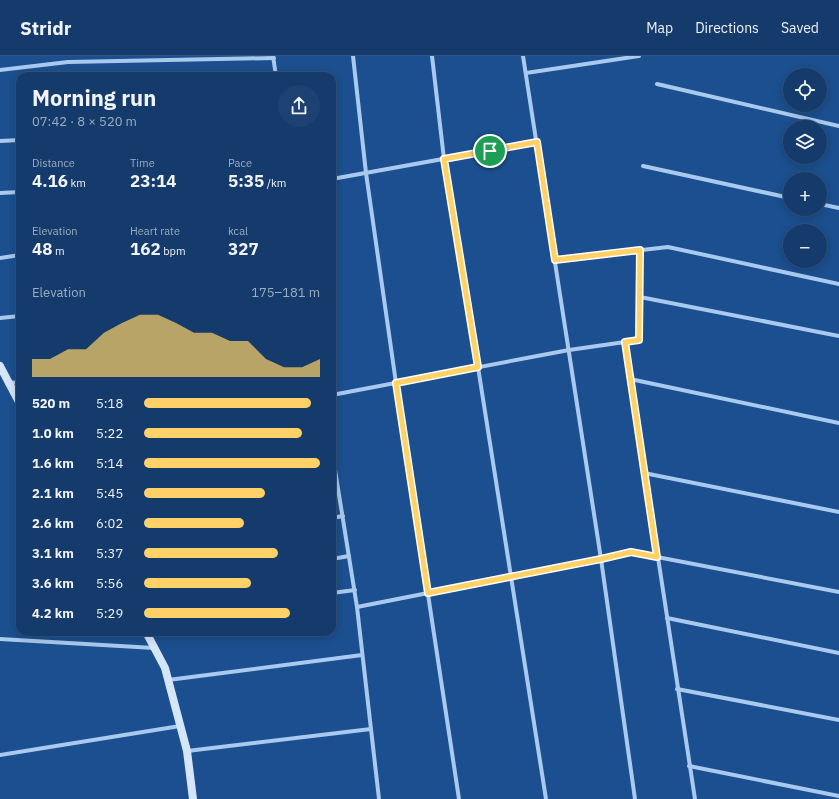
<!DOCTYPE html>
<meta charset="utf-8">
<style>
:root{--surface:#143b6b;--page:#1d4271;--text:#f1f3f6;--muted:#9dadc1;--line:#33557e;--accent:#ffd166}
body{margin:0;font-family:"IBM Plex Sans",sans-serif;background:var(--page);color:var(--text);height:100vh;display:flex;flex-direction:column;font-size:15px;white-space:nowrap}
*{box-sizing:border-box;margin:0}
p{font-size:13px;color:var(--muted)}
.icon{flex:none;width:22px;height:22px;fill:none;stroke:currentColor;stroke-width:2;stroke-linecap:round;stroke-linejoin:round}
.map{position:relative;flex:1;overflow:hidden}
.details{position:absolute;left:16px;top:16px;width:320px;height:564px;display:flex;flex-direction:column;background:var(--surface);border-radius:12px;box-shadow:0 2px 10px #0003,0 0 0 1px var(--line)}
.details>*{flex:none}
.controls{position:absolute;left:783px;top:12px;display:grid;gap:8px}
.controls a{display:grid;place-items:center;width:44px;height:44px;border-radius:50%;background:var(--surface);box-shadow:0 2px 10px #0003,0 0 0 1px var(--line);font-size:20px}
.pin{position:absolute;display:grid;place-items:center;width:34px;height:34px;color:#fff;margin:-17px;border:2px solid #fff;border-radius:50%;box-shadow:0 1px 4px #0007}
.round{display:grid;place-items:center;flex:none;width:42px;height:42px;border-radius:21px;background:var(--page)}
.head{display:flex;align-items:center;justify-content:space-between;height:68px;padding:0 16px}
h1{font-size:22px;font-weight:800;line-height:30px}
.figures{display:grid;grid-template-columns:repeat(3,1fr);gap:6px;height:68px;padding:4px 16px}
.figures div{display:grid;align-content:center}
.figures b{font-size:17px;font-weight:800}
.figures small{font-size:11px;font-weight:400}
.figures p{font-size:11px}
.chart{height:112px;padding:8px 16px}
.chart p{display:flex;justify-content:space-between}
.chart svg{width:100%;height:72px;margin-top:4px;fill:var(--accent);opacity:.7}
ul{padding:0 16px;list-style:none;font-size:13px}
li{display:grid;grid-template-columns:64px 48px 1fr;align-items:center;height:30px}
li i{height:10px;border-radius:5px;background:var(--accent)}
header{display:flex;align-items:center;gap:24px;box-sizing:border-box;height:56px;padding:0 20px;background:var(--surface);border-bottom:1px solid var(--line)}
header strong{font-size:19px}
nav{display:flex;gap:22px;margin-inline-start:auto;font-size:14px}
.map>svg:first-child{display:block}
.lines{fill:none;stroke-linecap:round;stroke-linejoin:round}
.street{stroke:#a9c9ee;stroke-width:4}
.secondary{stroke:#d6e6fa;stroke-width:8}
.route-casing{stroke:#fff;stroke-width:8}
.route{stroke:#ffd166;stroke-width:5}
</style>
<header>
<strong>Stridr</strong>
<nav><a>Map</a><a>Directions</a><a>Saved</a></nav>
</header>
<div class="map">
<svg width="839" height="743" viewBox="0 0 839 743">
<rect width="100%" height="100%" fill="#1b4f8f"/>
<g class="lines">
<g class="street">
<polyline points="273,0 276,20"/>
<polyline points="353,0 366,117 396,327 459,743"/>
<polyline points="432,0 444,103 478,311 546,743"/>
<polyline points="523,0 601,503 635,743"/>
<polyline points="0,14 68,6 274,2"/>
<polyline points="526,17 639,0"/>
<polyline points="657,28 839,70"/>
<polyline points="0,85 20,84"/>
<polyline points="643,110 790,142"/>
<polyline points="332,123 537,86"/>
<polyline points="0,137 20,136"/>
<polyline points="820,148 839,152"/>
<polyline points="0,202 20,199"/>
<polyline points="555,204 668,191 839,228"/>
<polyline points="640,241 839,280"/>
<polyline points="0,262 20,260"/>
<polyline points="625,286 695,743"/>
<polyline points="630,323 839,367"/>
<polyline points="9,327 20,326"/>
<polyline points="332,339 569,294 639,284 640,194"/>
<polyline points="332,395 357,551 379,743"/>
<polyline points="644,417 839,456"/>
<polyline points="332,462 343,460"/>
<polyline points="332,503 349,500"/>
<polyline points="332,537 355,534"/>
<polyline points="357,551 601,503 631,496 839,536"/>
<polyline points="667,562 839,597"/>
<polyline points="0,583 154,592"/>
<polyline points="168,624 362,599"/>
<polyline points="677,633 839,664"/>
<polyline points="187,695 371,673"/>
<polyline points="0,699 180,670"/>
<polyline points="689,710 839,740"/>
</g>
<g class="secondary">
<polyline points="0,310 20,348"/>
<polyline points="146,576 165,612 187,695 193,743"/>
</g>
</g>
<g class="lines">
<g class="route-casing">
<polygon id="route" points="537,86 555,204 640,194 639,284 625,286 657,501 631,496 601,503 428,537 396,327 478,311 444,103"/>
</g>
<use href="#route" class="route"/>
</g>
</svg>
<div class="controls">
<a><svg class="icon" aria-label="locate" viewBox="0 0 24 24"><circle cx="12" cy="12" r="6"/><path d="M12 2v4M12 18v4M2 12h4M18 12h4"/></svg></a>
<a><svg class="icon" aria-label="layers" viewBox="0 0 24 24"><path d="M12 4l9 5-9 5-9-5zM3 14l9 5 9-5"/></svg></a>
<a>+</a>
<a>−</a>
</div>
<div class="pin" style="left:490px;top:95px;background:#1e9e55"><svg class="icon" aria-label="arrive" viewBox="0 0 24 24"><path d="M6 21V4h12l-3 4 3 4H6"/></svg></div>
<section class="details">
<div class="head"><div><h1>Morning run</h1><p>07:42 · 8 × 520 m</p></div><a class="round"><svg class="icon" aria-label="share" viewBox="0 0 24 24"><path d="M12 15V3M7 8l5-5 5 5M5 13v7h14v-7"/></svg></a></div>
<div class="figures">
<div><p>Distance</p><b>4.16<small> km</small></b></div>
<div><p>Time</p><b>23:14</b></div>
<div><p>Pace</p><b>5:35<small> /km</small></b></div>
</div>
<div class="figures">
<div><p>Elevation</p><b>48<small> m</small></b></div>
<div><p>Heart rate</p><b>162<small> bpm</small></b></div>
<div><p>kcal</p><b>327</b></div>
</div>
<div class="chart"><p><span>Elevation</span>175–181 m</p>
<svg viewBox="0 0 160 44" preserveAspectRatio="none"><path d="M0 44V33L10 33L20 27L30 27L40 17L50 11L60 6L70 6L80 11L90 17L100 17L110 22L120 22L130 33L140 38L150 38L160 33V44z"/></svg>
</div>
<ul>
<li><b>520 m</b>5:18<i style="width:95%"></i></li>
<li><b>1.0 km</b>5:22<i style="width:90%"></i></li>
<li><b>1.6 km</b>5:14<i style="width:100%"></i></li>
<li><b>2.1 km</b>5:45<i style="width:69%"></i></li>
<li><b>2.6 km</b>6:02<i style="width:57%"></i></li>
<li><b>3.1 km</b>5:37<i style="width:76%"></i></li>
<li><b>3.6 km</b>5:56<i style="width:61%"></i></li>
<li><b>4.2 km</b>5:29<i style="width:83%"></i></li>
</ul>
</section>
</div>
